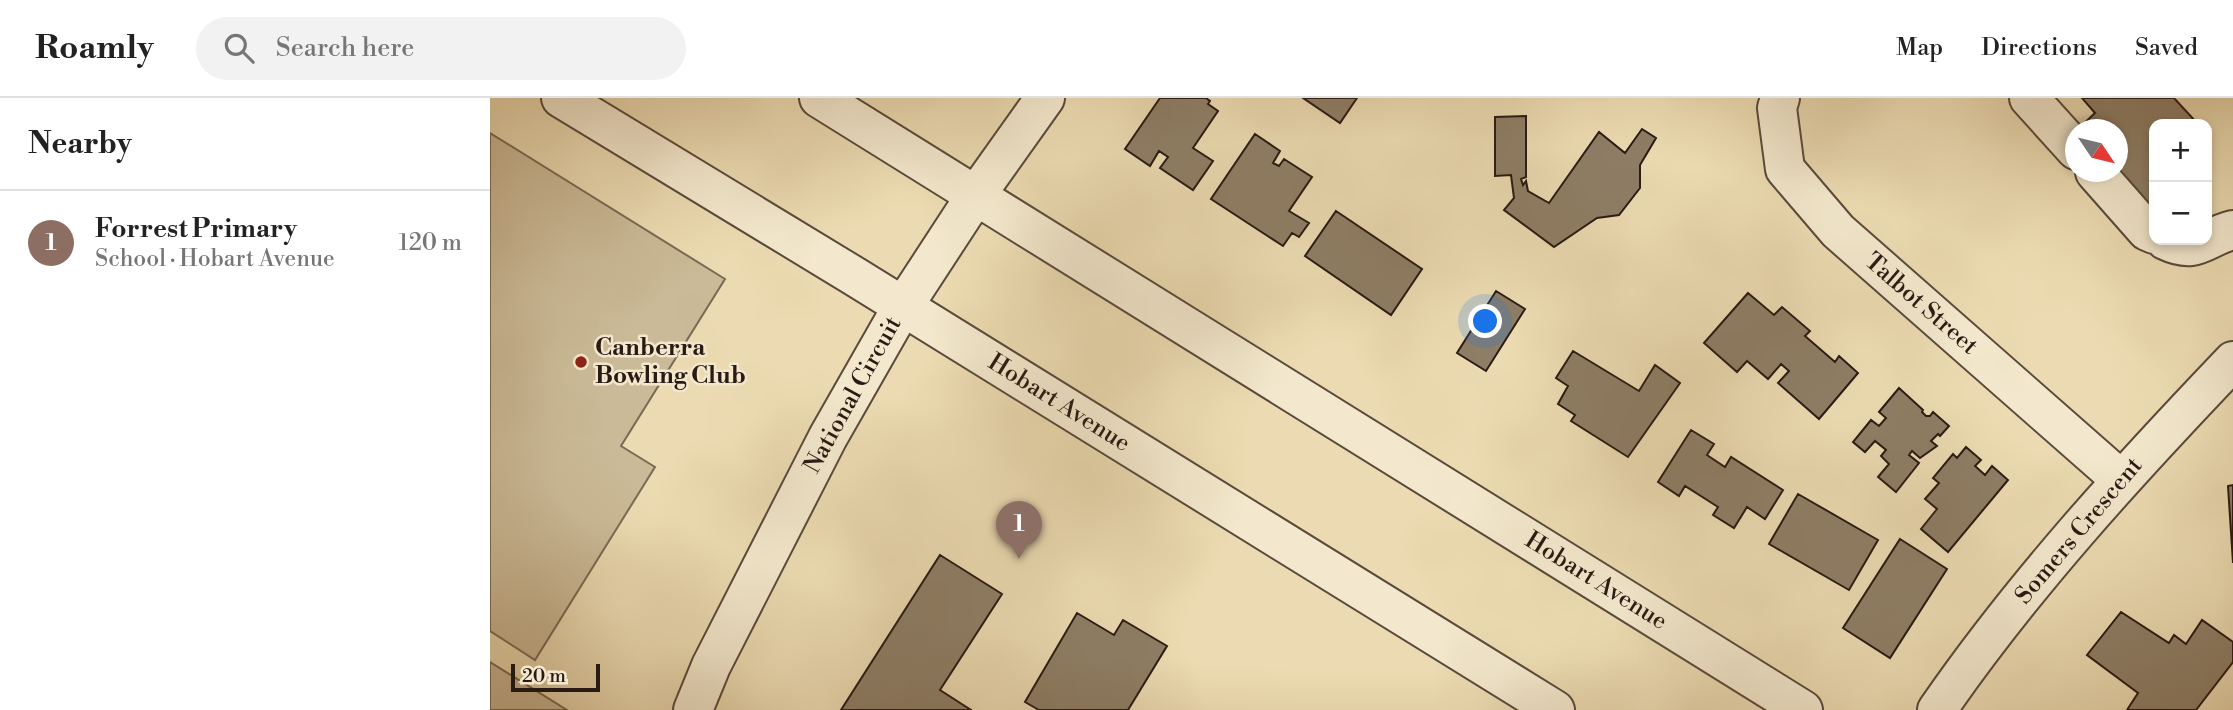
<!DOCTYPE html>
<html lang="en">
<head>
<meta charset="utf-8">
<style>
	:root { --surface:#fff; --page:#f2f2f2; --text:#222; --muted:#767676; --line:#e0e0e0; --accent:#8f2418 }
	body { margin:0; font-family:"Libre Bodoni",serif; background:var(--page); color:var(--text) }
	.controls { position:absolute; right:21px; top:21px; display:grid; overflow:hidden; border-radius:14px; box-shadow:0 4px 10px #0003 }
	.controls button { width:63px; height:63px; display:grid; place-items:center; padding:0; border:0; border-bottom:2px solid var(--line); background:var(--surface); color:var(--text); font:35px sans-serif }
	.compass { position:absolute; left:1575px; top:21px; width:63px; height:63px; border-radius:50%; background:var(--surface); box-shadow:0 4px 10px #0003; rotate:125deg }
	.scale { position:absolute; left:21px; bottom:18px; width:89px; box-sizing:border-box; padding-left:7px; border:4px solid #291a13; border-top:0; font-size:19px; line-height:24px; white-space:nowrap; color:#291a13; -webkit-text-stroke:5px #f3e8cd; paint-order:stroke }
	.you { position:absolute; left:996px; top:224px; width:24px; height:24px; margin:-18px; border:5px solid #fff; border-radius:50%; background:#1a73e8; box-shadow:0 0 0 10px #1a73e833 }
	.badge { display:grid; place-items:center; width:46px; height:46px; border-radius:50%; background:var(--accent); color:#fff; font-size:23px; font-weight:700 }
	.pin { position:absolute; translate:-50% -58px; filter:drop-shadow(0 2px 4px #0008) }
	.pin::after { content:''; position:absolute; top:37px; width:24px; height:21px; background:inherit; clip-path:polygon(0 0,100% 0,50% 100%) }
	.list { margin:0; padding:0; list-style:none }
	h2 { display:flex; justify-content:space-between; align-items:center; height:91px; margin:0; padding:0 28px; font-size:30px }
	h2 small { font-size:23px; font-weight:400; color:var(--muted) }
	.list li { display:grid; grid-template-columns:46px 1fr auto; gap:21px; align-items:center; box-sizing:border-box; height:105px; padding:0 28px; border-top:2px solid var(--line) }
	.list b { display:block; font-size:26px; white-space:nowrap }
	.list p { margin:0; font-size:23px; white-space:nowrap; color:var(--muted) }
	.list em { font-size:23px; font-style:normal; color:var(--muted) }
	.icon { flex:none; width:38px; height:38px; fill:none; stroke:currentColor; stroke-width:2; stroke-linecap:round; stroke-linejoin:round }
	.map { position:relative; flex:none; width:1743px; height:612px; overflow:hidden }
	header { display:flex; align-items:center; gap:42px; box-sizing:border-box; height:98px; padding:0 35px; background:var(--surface); border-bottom:2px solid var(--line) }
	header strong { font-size:33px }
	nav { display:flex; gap:38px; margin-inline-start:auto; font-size:24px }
	.search { width:490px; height:63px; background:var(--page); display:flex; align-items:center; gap:18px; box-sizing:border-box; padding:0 24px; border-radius:38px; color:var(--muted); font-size:26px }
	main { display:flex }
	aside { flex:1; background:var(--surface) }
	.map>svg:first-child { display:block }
	.green { fill:#cbba97; stroke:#7a6a55; stroke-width:2 }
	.building { fill:#8e7e66; stroke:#291a13; stroke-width:2 }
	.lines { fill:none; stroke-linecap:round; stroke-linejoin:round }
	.minor-casing { stroke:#5a4a3b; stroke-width:42 }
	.minor { stroke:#f3e8cd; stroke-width:38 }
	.poi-dot { fill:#8f2418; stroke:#f3e8cd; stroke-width:2.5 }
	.labels { text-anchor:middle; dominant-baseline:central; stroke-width:5; stroke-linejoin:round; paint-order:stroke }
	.street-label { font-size:24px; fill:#291a13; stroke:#f3e8cd }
	.poi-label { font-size:24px; font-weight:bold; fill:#291a13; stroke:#f3e8cd; text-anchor:start }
</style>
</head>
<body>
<header>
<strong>Roamly</strong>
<div class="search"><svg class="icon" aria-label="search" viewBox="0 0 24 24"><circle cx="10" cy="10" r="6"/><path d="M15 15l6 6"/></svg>Search here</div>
<nav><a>Map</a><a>Directions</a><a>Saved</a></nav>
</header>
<main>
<aside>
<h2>Nearby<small></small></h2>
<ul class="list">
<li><span class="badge" style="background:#8d6e63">1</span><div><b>Forrest Primary</b><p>School · Hobart Avenue</p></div><em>120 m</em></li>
</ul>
</aside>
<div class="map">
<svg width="1743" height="612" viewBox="0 0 1743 612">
	<rect width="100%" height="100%" fill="#ecdbb2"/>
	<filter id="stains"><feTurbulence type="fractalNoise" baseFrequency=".00286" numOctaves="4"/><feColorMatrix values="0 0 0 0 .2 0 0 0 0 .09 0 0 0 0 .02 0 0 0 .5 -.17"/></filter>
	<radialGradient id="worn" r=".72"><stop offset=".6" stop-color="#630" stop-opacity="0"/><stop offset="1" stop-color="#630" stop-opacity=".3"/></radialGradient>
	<!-- green -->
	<path class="green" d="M 0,35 L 235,181 L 131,348 L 165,369 L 45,562 L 0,533 Z
		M 0,564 L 77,612 L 0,612 Z"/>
	<!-- building -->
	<path class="building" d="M 670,0 L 716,0 L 720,3 L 718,6 L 728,13 L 703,50 L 723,63 L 703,92 L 670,70 L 678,59 L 669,53 L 660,68 L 635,51 Z
		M 813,0 L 867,0 L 850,25 Z
		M 1592,0 L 1684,0 L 1708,26 L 1664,26 L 1664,109 L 1661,112 L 1627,74 L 1628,32 L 1589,30 L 1605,15 Z
		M 1036,18 L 1036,79 L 1031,81 L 1033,87 L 1036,83 L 1038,93 L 1059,105 L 1109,34 L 1135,55 L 1152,31 L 1166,40 L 1150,67 L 1150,90 L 1129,117 L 1107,120 L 1064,149 L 1014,112 L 1024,100 L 1021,77 L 1005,78 L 1005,19 Z
		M 765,36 L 790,53 L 783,65 L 789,68 L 794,61 L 822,79 L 799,113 L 819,125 L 809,139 L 802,135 L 793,148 L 721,101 Z
		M 846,113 L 932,171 L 901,217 L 815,158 Z
		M 1006,193 L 1035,211 L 996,273 L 967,255 Z
		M 1258,195 L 1284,217 L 1292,209 L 1320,233 L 1315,238 L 1345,264 L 1349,258 L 1368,275 L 1329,321 L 1288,285 L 1299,273 L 1291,266 L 1278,281 L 1257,263 L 1247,274 L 1214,245 Z
		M 1083,253 L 1149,293 L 1165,267 L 1190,285 L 1138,359 L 1081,323 L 1085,317 L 1068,306 L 1078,288 L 1066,280 Z
		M 1409,290 L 1433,312 L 1432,314 L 1436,318 L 1440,318 L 1443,314 L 1459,328 L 1450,338 L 1448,336 L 1441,343 L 1447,348 L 1430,360 L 1422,353 L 1419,357 L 1429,365 L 1406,394 L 1388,379 L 1399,366 L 1391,358 L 1396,352 L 1385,343 L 1375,354 L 1363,344 L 1381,322 L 1389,328 L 1396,320 L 1389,314 Z
		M 1201,332 L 1224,346 L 1217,357 L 1235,369 L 1241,359 L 1293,392 L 1275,421 L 1257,409 L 1244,430 L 1223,417 L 1228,409 L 1195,388 L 1189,398 L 1168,384 Z
		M 1476,349 L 1491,362 L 1485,368 L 1495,377 L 1502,368 L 1518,382 L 1458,454 L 1431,431 L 1447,411 L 1435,401 L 1449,385 L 1443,380 L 1463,356 L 1467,360 Z
		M 1743,387 L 1743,465 L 1738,388 Z
		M 1308,396 L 1388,442 L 1359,492 L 1279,446 Z
		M 1410,441 L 1457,471 L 1400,560 L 1353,530 Z
		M 450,457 L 512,496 L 450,592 L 481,612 L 351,612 Z
		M 1631,514 L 1679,545 L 1684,537 L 1696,546 L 1712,522 L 1743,544 L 1743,564 L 1706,612 L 1637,612 L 1648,595 L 1597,557 Z
		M 587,515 L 624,537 L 633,522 L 677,548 L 638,612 L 549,612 L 535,604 Z"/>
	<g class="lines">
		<!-- minor casing -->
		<g class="minor-casing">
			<path id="minor" d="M 71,0 L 364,178 L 1065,612
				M 329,0 L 1313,612
				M 1290,0 L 1287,10 L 1295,71 L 1348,133 L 1630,381
				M 1539,0 L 1586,52
				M 1605,74 L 1657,133 L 1664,136
				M 1675,142 C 1708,158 1714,139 1743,132
				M 203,612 L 221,568 L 338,339 L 407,218 L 486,97 L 555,0
				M 1447,612 C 1534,486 1638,373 1743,263"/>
		</g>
		<!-- minor -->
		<use href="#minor" class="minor"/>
	</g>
	<!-- markers -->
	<circle class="poi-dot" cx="91" cy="264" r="7"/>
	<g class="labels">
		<!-- street labels -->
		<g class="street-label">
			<text transform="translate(1431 206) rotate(41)">Talbot Street</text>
			<text transform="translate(363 297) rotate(-61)">National Circuit</text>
			<text transform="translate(569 305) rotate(32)">Hobart Avenue</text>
			<text transform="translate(1589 433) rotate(-50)">Somers Crescent</text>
			<text transform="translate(1106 483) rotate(32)">Hobart Avenue</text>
		</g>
		<!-- poi labels -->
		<g class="poi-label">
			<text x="105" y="250">Canberra<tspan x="105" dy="28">Bowling Club</tspan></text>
		</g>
	</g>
	<rect width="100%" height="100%" filter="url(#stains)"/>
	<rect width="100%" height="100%" fill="url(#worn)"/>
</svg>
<div class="controls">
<button>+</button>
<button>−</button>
</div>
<svg class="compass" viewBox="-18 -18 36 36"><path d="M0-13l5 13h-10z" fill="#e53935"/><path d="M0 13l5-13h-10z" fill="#767676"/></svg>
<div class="scale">20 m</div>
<div class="you"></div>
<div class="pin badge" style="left:529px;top:461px;background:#8d6e63">1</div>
</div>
</main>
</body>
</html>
